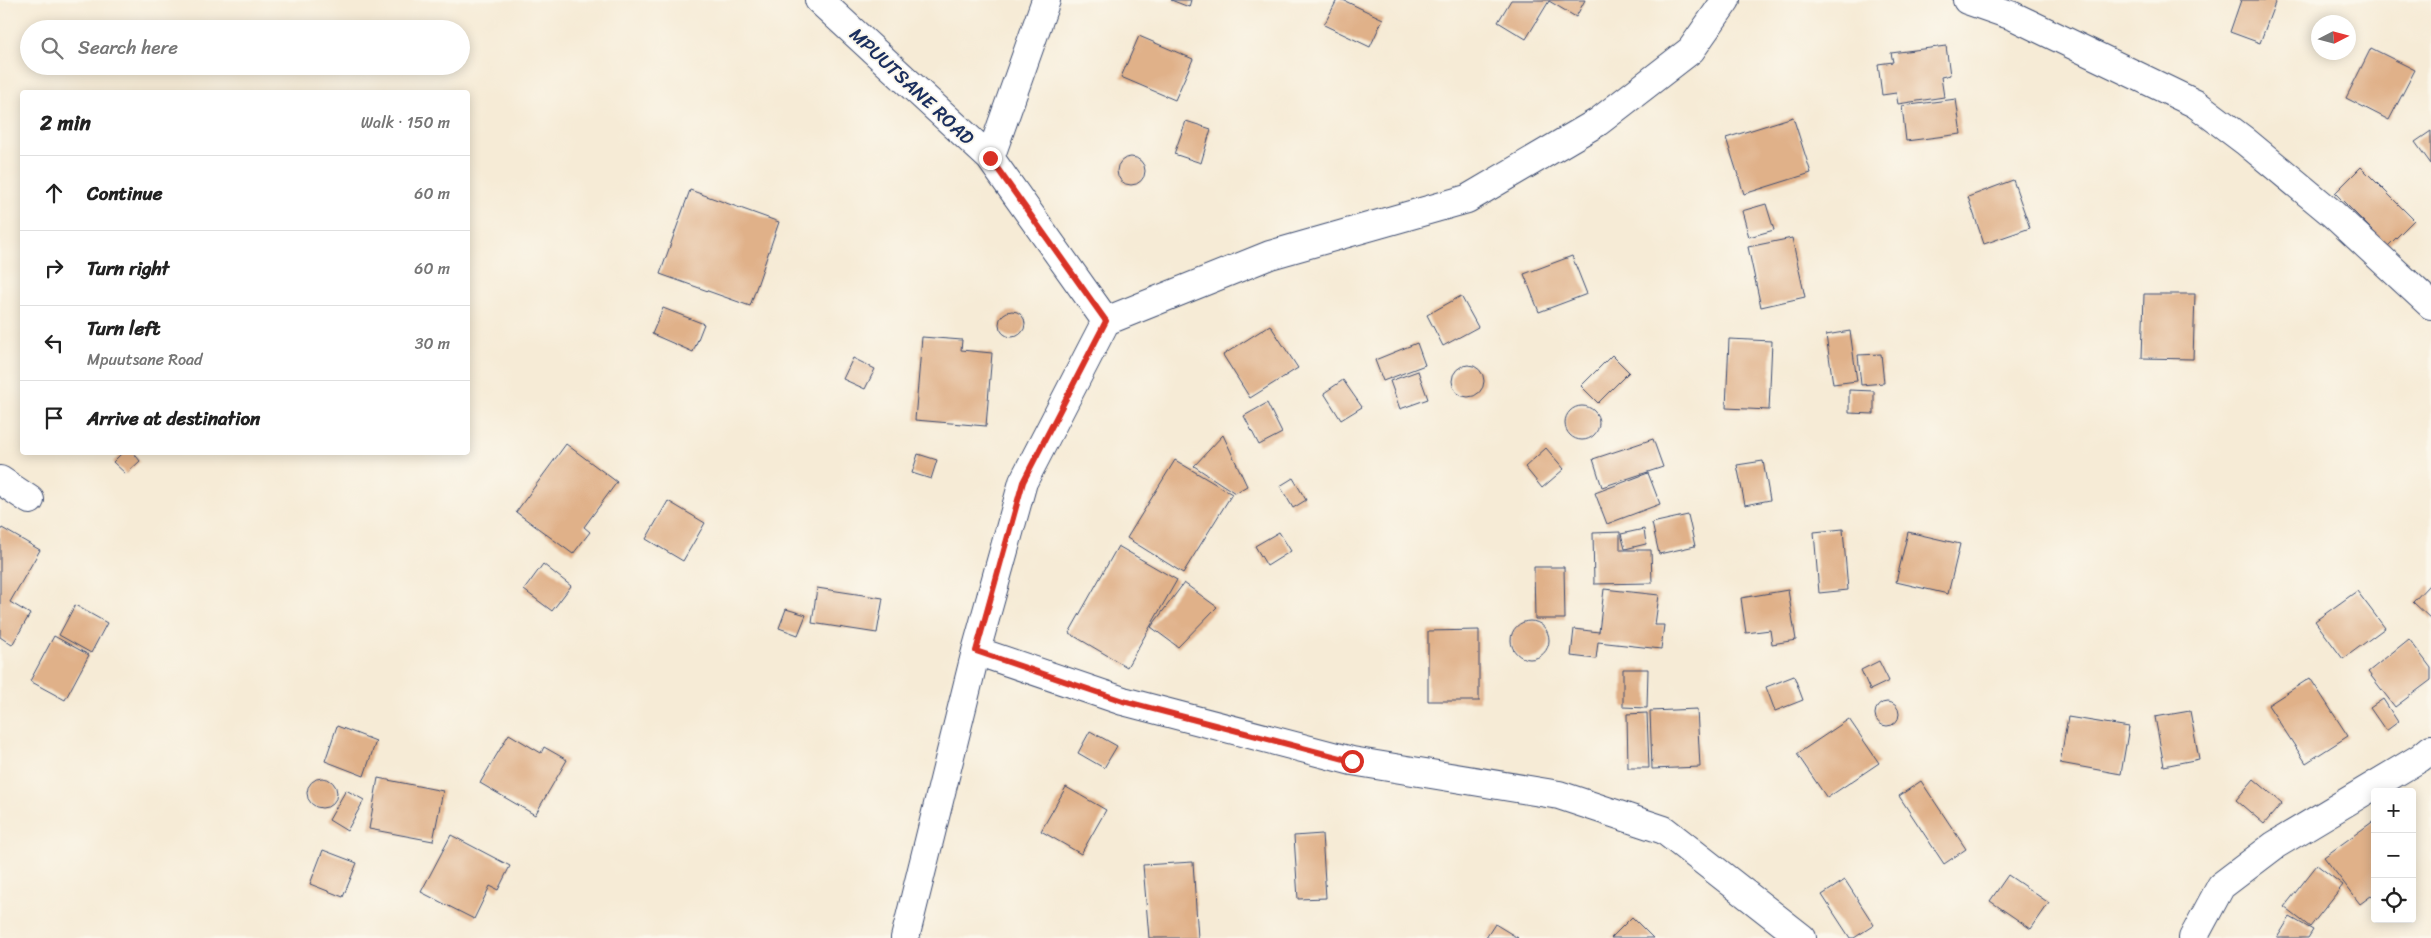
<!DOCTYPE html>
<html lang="en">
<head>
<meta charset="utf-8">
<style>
	:root { --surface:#fff; --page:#f2f2f2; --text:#222; --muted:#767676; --line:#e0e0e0 }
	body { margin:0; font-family:Sriracha,sans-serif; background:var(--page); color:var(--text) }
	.controls { position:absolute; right:15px; bottom:15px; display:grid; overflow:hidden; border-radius:5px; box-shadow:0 2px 12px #0003 }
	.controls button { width:45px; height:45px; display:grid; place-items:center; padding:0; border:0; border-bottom:1px solid var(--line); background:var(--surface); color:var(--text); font:25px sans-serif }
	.compass { position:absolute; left:2311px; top:15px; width:45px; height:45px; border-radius:50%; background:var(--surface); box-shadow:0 2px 12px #0003; rotate:84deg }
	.stop { position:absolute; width:15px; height:15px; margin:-11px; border:4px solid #d93025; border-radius:50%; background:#fff }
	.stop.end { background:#d93025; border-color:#fff; box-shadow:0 1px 5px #0008 }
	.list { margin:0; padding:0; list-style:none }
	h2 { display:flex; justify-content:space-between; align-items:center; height:65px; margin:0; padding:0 20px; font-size:21px }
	h2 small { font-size:16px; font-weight:400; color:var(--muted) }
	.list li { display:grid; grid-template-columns:32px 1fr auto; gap:15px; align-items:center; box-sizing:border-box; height:75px; padding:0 20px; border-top:1px solid var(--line) }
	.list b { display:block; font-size:19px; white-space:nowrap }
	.list p { margin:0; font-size:16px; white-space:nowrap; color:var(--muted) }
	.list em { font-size:16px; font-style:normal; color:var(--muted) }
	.icon { flex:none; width:28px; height:28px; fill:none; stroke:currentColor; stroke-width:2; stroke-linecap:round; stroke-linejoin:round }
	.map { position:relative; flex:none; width:2431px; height:938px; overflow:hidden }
	.search { position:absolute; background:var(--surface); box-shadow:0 2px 12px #0003; left:20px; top:20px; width:450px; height:55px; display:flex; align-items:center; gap:12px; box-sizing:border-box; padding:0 18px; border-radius:28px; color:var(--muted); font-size:19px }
	.panel { position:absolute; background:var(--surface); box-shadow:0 2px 12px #0003; left:20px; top:90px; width:450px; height:365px; border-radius:5px }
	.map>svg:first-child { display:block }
	.building { fill:#e0b189 }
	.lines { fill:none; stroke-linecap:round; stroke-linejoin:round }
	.street-casing { stroke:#3c4b70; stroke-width:30 }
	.street { stroke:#fff; stroke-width:28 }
	.route { stroke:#d93025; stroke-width:6 }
	.labels { text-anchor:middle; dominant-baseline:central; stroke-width:4; stroke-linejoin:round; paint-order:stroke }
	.street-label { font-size:19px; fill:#1b2f5e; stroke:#fbf7ec }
</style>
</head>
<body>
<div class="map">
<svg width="2431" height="938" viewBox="0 0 2431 938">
	<rect width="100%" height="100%" fill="#fbf7ec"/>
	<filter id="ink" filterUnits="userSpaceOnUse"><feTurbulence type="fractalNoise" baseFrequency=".02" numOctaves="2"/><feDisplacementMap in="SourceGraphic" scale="10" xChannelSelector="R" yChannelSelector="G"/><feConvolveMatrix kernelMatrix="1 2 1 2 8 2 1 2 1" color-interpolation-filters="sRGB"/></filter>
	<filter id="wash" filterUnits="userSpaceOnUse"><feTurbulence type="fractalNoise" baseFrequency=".0096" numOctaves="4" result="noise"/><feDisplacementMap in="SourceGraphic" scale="20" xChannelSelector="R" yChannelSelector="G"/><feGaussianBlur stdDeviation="1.12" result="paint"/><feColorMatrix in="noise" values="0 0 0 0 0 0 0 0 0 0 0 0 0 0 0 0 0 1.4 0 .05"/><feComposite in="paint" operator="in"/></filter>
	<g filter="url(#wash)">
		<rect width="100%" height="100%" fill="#f6ebd6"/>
		<g id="blocks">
			<!-- building -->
			<path class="building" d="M 1171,0 L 1191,0 L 1189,7 Z
				M 1337,0 L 1343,0 L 1383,19 L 1370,47 L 1324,25 Z
				M 1511,0 L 1585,0 L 1576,17 L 1549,1 L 1526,39 L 1498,22 Z
				M 2241,0 L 2276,0 L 2260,43 L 2230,32 Z
				M 1139,36 L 1193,59 L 1175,100 L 1121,77 Z
				M 1946,46 L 1950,75 L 1941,77 L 1944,97 L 1898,104 L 1896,93 L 1882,95 L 1878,64 L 1893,62 L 1891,53 Z
				M 2371,48 L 2415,70 L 2389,120 L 2346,98 Z
				M 1956,99 L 1961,134 L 1906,141 L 1902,106 Z
				M 1793,117 L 1811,173 L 1744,194 L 1726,138 Z
				M 1186,121 L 1211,129 L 1201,163 L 1174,154 Z
				M 2431,131 L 2431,164 L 2415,142 Z
				M1117 171a14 14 0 1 1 28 0a14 14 0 1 1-28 0Z
				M 2361,167 L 2414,220 L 2388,246 L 2335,193 Z
				M 2013,180 L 2030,228 L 1984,244 L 1968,197 Z
				M 690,190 L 779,222 L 750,306 L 660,274 Z
				M 1766,204 L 1774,230 L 1749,237 L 1742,211 Z
				M 1792,238 L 1805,297 L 1761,307 L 1748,247 Z
				M 1572,256 L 1587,294 L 1539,312 L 1524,274 Z
				M 2144,294 L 2195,294 L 2193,359 L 2142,358 Z
				M 1461,296 L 1478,327 L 1443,346 L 1427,315 Z
				M 663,308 L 704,324 L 693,352 L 652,334 Z
				M999 324a13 13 0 1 1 26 0a13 13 0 1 1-26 0Z
				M 1270,325 L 1298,368 L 1250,398 L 1223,355 Z
				M 1850,331 L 1857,381 L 1833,384 L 1826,335 Z
				M 922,337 L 962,340 L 961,350 L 992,353 L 986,426 L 915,420 Z
				M 1729,339 L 1772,341 L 1769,410 L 1726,408 Z
				M 1417,343 L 1425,365 L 1383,381 L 1375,360 Z
				M 1881,354 L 1884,383 L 1861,385 L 1858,355 Z
				M 1612,355 L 1629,372 L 1598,403 L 1581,386 Z
				M 853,358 L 875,369 L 865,389 L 843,379 Z
				M1452 381a16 16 0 1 1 32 0a16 16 0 1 1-32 0Z
				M 1418,371 L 1428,399 L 1400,409 L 1390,381 Z
				M 1343,380 L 1362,407 L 1341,420 L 1324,393 Z
				M 1849,390 L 1874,391 L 1874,414 L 1849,413 Z
				M 1267,403 L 1282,433 L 1259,445 L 1244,416 Z
				M1565 423a17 17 0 1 1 34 0a17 17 0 1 1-34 0Z
				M 1223,435 L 1247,486 L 1235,493 L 1194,466 Z
				M 1653,439 L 1663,467 L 1602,487 L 1593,459 Z
				M 566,444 L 617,482 L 584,527 L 590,532 L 573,554 L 516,512 Z
				M 1546,448 L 1564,469 L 1542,488 L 1525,467 Z
				M 123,452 L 133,452 L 140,461 L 126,474 L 113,462 Z
				M 918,454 L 937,460 L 931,479 L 912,473 Z
				M 1175,460 L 1232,494 L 1183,573 L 1127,538 Z
				M 1763,461 L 1770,500 L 1745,505 L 1737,465 Z
				M 1648,473 L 1660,504 L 1607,524 L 1595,493 Z
				M 1293,478 L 1306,500 L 1293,508 L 1280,486 Z
				M 668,501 L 705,523 L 683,561 L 646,539 Z
				M 1688,515 L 1695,546 L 1659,554 L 1652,523 Z
				M 2,528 L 40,550 L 10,602 L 30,614 L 12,645 L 0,637 L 0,531 Z
				M 1644,529 L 1646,544 L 1625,549 L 1621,534 Z
				M 1843,529 L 1848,590 L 1819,593 L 1814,532 Z
				M 1279,532 L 1291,551 L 1267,566 L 1255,546 Z
				M 1620,532 L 1620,550 L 1651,550 L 1652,583 L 1594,584 L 1593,533 Z
				M 1908,532 L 1960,544 L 1948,594 L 1896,582 Z
				M 1118,546 L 1177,580 L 1127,667 L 1069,633 Z
				M 543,564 L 571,586 L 552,611 L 524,590 Z
				M 1534,567 L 1564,567 L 1565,619 L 1535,619 Z
				M 1184,583 L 1217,607 L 1178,647 L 1151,627 Z
				M 2429,585 L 2431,587 L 2431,619 L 2413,602 Z
				M 817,588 L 883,598 L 877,633 L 812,623 Z
				M 1604,589 L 1659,595 L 1655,625 L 1664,625 L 1661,649 L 1598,642 L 1596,659 L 1571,656 L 1574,629 L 1599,632 Z
				M 1788,590 L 1796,640 L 1772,644 L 1770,630 L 1746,633 L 1741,598 Z
				M 2357,591 L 2385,628 L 2343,659 L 2315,621 Z
				M 75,605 L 107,623 L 91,653 L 59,635 Z
				M 786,609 L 806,615 L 798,635 L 779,628 Z
				M1511 640a19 19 0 1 1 38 0a19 19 0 1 1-38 0Z
				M 1479,630 L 1479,701 L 1428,701 L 1428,631 Z
				M 54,636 L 89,655 L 65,700 L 30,681 Z
				M 2409,639 L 2431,668 L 2431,680 L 2395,707 L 2368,672 Z
				M 1879,661 L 1889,681 L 1870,690 L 1861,670 Z
				M 1623,669 L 1648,669 L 1647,708 L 1623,707 Z
				M 1794,676 L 1803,700 L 1775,711 L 1766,687 Z
				M 2310,678 L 2348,736 L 2306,763 L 2268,705 Z
				M 2383,699 L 2398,722 L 2386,731 L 2370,708 Z
				M1875 714a12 12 0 1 1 24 0a12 12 0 1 1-24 0Z
				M 1697,709 L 1700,767 L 1652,769 L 1650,711 Z
				M 2190,711 L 2199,759 L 2164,766 L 2155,717 Z
				M 1647,713 L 1649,768 L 1628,768 L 1627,714 Z
				M 2068,717 L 2129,727 L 2121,774 L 2060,763 Z
				M 1849,719 L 1879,763 L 1827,798 L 1797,754 Z
				M 337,726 L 376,741 L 364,776 L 325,761 Z
				M 1090,731 L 1117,746 L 1104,768 L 1078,753 Z
				M 509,734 L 541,753 L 544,747 L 567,760 L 535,815 L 480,783 Z
				M 378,778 L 443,791 L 433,841 L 369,829 Z
				M307 793a15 15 0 1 1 30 0a15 15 0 1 1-30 0Z
				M 2254,779 L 2282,803 L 2264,824 L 2236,800 Z
				M 1921,781 L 1966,849 L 1944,864 L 1899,796 Z
				M 1066,787 L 1106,810 L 1081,854 L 1041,831 Z
				M 346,790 L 364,800 L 347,831 L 329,820 Z
				M 2375,820 L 2375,893 L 2360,904 L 2324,857 Z
				M 1322,834 L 1326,898 L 1298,899 L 1294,836 Z
				M 451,835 L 510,866 L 498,890 L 490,886 L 474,919 L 421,892 Z
				M 323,850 L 357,863 L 343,897 L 310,884 Z
				M 1193,862 L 1198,938 L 1149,938 L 1143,865 Z
				M 2317,865 L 2343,885 L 2310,927 L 2284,907 Z
				M 2008,875 L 2049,903 L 2031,929 L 1990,901 Z
				M 1845,880 L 1874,925 L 1854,938 L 1850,938 L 1822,895 Z
				M 1632,917 L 1653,938 L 1611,938 Z
				M 2290,917 L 2313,930 L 2308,938 L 2277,938 Z
				M 1495,924 L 1518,938 L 1486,938 Z"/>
		</g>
	</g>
	<g filter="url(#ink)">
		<use href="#blocks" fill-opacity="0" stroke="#3c4b70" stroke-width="1"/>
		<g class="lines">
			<!-- street casing -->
			<g class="street-casing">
				<path id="street" d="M 819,0 L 990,158 L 1106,321
					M 1967,0 L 2013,16 L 2196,104 L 2245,141 L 2333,214 L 2431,305
					M 990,158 L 1046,0
					M 0,480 L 30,500
					M 976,651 L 1123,701 L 1352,761 L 1559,795 L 1664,830 L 1802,938
					M 905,938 L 976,651 L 1023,482 L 1106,321 L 1270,255 L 1467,199 L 1598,122 L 1691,50 L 1726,0
					M 2193,938 L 2221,886 L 2275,845 L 2420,758 L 2431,749"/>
			</g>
			<!-- street -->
			<use href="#street" class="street"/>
		</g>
	</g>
	<g class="lines" filter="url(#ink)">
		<!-- route -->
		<path class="route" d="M 990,158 L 1106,321 L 1023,482 L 976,651 L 1123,701 L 1352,761"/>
	</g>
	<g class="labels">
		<!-- street labels -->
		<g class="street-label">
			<text transform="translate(912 86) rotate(43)">MPUUTSANE ROAD</text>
		</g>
	</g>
</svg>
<div class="controls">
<button>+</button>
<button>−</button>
<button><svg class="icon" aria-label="locate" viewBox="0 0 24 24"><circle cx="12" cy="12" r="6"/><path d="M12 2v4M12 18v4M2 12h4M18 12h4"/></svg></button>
</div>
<svg class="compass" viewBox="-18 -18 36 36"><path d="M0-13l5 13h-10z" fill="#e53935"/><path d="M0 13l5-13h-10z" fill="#767676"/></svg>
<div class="stop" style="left:1352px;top:761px"></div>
<div class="stop end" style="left:990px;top:158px"></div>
<div class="search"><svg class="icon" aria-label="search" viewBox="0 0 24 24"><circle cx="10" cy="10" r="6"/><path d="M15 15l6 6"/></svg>Search here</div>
<section class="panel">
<h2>2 min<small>Walk · 150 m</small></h2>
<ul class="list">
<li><svg class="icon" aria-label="ahead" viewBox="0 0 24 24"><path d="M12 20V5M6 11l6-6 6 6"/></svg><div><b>Continue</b></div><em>60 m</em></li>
<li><svg class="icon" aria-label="right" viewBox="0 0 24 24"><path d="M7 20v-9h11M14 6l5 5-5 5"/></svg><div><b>Turn right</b></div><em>60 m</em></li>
<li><svg class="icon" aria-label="left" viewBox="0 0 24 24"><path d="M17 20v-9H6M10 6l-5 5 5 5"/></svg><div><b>Turn left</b><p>Mpuutsane Road</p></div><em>30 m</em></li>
<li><svg class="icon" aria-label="arrive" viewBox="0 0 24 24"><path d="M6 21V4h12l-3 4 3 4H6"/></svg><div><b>Arrive at destination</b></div></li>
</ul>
</section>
</div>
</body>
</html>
